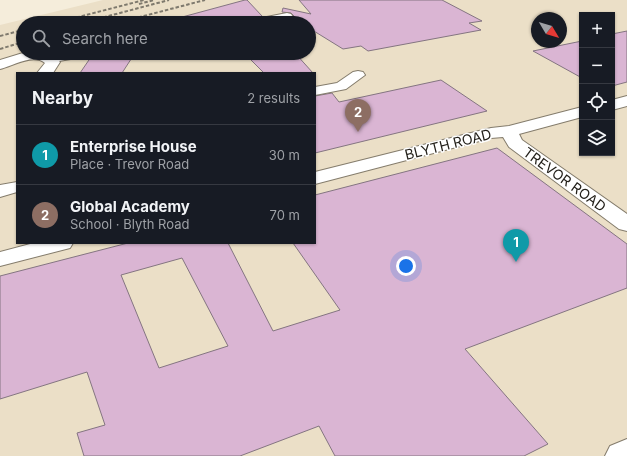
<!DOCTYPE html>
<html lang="en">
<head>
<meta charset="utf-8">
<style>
	:root { --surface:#171b24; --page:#242831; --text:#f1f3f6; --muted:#9ea1a6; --line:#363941; --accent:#ea580c }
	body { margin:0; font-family:Inter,sans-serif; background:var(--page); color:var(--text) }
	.controls { position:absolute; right:12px; top:12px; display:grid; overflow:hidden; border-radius:0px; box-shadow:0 1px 3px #0004 }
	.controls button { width:36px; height:36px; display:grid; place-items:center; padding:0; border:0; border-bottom:1px solid var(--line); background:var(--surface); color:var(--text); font:20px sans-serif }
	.compass { position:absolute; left:531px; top:12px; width:36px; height:36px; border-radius:50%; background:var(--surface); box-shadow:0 1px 3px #0004; rotate:128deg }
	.you { position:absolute; left:406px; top:266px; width:14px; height:14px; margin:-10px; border:3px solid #fff; border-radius:50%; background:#1a73e8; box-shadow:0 0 0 6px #1a73e833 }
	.badge { display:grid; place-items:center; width:26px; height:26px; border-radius:50%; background:var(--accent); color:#fff; font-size:13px; font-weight:700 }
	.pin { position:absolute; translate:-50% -33px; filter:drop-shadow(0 1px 2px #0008) }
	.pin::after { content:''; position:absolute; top:21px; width:14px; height:12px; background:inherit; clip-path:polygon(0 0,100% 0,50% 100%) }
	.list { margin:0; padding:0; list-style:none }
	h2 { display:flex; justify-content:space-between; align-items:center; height:52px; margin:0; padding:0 16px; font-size:17px }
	h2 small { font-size:13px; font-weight:400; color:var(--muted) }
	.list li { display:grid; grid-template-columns:26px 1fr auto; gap:12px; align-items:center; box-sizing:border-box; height:60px; padding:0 16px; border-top:1px solid var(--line) }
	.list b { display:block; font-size:15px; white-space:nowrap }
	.list p { margin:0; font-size:13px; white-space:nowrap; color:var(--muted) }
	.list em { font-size:13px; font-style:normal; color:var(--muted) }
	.icon { flex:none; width:22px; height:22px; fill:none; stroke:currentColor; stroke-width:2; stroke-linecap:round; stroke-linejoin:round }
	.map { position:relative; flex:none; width:627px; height:456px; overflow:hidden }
	.search { position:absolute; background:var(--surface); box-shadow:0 1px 3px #0004; left:16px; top:16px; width:300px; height:44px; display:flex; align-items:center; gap:10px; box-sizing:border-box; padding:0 14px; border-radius:22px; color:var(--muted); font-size:15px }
	.panel { position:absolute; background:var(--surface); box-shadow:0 1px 3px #0004; left:16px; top:72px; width:300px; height:172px; border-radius:0px }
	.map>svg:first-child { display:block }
	.built { fill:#ebdfc7; fill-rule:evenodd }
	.building { fill:#dab5d3; stroke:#847581; fill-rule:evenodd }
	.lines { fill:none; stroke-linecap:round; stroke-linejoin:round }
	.pedestrian-casing { stroke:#847c6c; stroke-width:2 }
	.minor-casing { stroke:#847c6c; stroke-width:2 }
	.tertiary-casing { stroke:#847c6c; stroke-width:2 }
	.pedestrian { fill:#fff; fill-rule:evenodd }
	.minor { fill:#fff; fill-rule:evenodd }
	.tertiary { fill:#fff; fill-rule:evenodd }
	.rail { stroke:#7e796d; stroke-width:2; stroke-dasharray:3.5 2; stroke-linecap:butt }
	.labels { text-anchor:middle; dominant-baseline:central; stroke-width:3; stroke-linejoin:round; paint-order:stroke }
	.street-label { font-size:14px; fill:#24211b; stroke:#fff }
</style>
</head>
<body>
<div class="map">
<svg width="627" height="456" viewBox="0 0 627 456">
	<rect width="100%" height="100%" fill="#f5eddb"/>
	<!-- built -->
	<path class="built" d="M 103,0 L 627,0 L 627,456 L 0,456 L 0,25 ZM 582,15 L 612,15 L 612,153 L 582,153 ZM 537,18 L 561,18 L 561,42 L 537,42 ZM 23,23 L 309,23 L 309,53 L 23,53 ZM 17,73 L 315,73 L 315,243 L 17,243 Z"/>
	<!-- building -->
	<path class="building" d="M 245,0 L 247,0 L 262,16 L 252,19 L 250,21 L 245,23 L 160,23 Z
		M 299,0 L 442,0 L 482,21 L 469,23 L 481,30 L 368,51 L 361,46 L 343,49 L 309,28 L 309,23 L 301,23 L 294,19 L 294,16 L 291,13 L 282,12 L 283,8 L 311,14 Z
		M 627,31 L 627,82 L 612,86 L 612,34 Z
		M 582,41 L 582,78 L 533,51 Z
		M 91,53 L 135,53 L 122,73 L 80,73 L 91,57 L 90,56 Z
		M 268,53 L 295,53 L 313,73 L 264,73 L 248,57 Z
		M 441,80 L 487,111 L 315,153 L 315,96 L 332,93 L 339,102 Z
		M 497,148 L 627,244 L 627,288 L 465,349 L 548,444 L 524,456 L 335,456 L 319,426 L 240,456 L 84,456 L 77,433 L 105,425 L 87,372 L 0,399 L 0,276 L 128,243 L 228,243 L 273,331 L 340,310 L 293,243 L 315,243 L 315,195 ZM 182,258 L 228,346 L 159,368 L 121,275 Z"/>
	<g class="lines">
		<!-- pedestrian casing -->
		<g class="pedestrian-casing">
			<path id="pedestrian" d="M 358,71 L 363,72 L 365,75 L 346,89 L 315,95 L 315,87 L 337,83 L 353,72 Z
				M 17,182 L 17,192 L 0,197 L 0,185 Z"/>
		</g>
		<!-- minor casing -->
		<g class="minor-casing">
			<path id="minor" d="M 287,13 L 291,14 L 293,17 L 291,20 L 276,23 L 251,23 L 252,20 Z
				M 23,53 L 90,53 L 88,56 L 59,61 L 60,62 L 53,73 L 37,73 L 45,63 C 33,53 13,66 0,69 L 0,60 Z"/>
		</g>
		<!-- tertiary casing -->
		<g class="tertiary-casing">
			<path id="tertiary" d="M 627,96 L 627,106 L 612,110 L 612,100 Z
				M 582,107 L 582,117 L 519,134 L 522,140 L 627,214 L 627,231 L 619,229 L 509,147 L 503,137 L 491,138 L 315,184 L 315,172 L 491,128 L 509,126 Z
				M 34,243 L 73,243 L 70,248 L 0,266 L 0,252 Z
				M 627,439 L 627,456 L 605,456 L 610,446 Z"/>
		</g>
		<!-- pedestrian -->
		<use href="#pedestrian" class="pedestrian"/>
		<!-- minor -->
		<use href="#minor" class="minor"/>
		<!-- tertiary -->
		<use href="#tertiary" class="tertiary"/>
		<!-- rail -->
		<path class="rail" d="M 139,4 L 154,0
			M 55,23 L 144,0
			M 82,23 L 169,0
			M 117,23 L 205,0
			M 0,36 L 23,30
			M 0,49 L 23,42"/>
	</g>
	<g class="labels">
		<!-- street labels -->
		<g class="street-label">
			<text transform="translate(448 144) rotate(-14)">BLYTH ROAD</text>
			<text transform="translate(565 179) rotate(36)">TREVOR ROAD</text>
		</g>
	</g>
</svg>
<div class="controls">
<button>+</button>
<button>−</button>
<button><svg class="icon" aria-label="locate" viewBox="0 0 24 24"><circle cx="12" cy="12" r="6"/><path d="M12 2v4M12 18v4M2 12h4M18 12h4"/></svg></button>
<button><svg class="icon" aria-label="layers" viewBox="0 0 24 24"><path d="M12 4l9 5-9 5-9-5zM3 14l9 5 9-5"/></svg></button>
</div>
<svg class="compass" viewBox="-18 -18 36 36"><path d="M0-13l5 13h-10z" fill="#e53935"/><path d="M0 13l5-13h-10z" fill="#9ea1a6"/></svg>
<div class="you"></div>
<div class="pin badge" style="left:516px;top:262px;background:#0f9aa8">1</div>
<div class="pin badge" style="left:358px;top:132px;background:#8d6e63">2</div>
<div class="search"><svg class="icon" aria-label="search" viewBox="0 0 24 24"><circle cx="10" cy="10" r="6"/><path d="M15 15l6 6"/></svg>Search here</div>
<section class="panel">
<h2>Nearby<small>2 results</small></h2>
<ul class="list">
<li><span class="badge" style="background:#0f9aa8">1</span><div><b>Enterprise House</b><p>Place · Trevor Road</p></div><em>30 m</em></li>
<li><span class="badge" style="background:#8d6e63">2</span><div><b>Global Academy</b><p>School · Blyth Road</p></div><em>70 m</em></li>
</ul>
</section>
</div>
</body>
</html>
